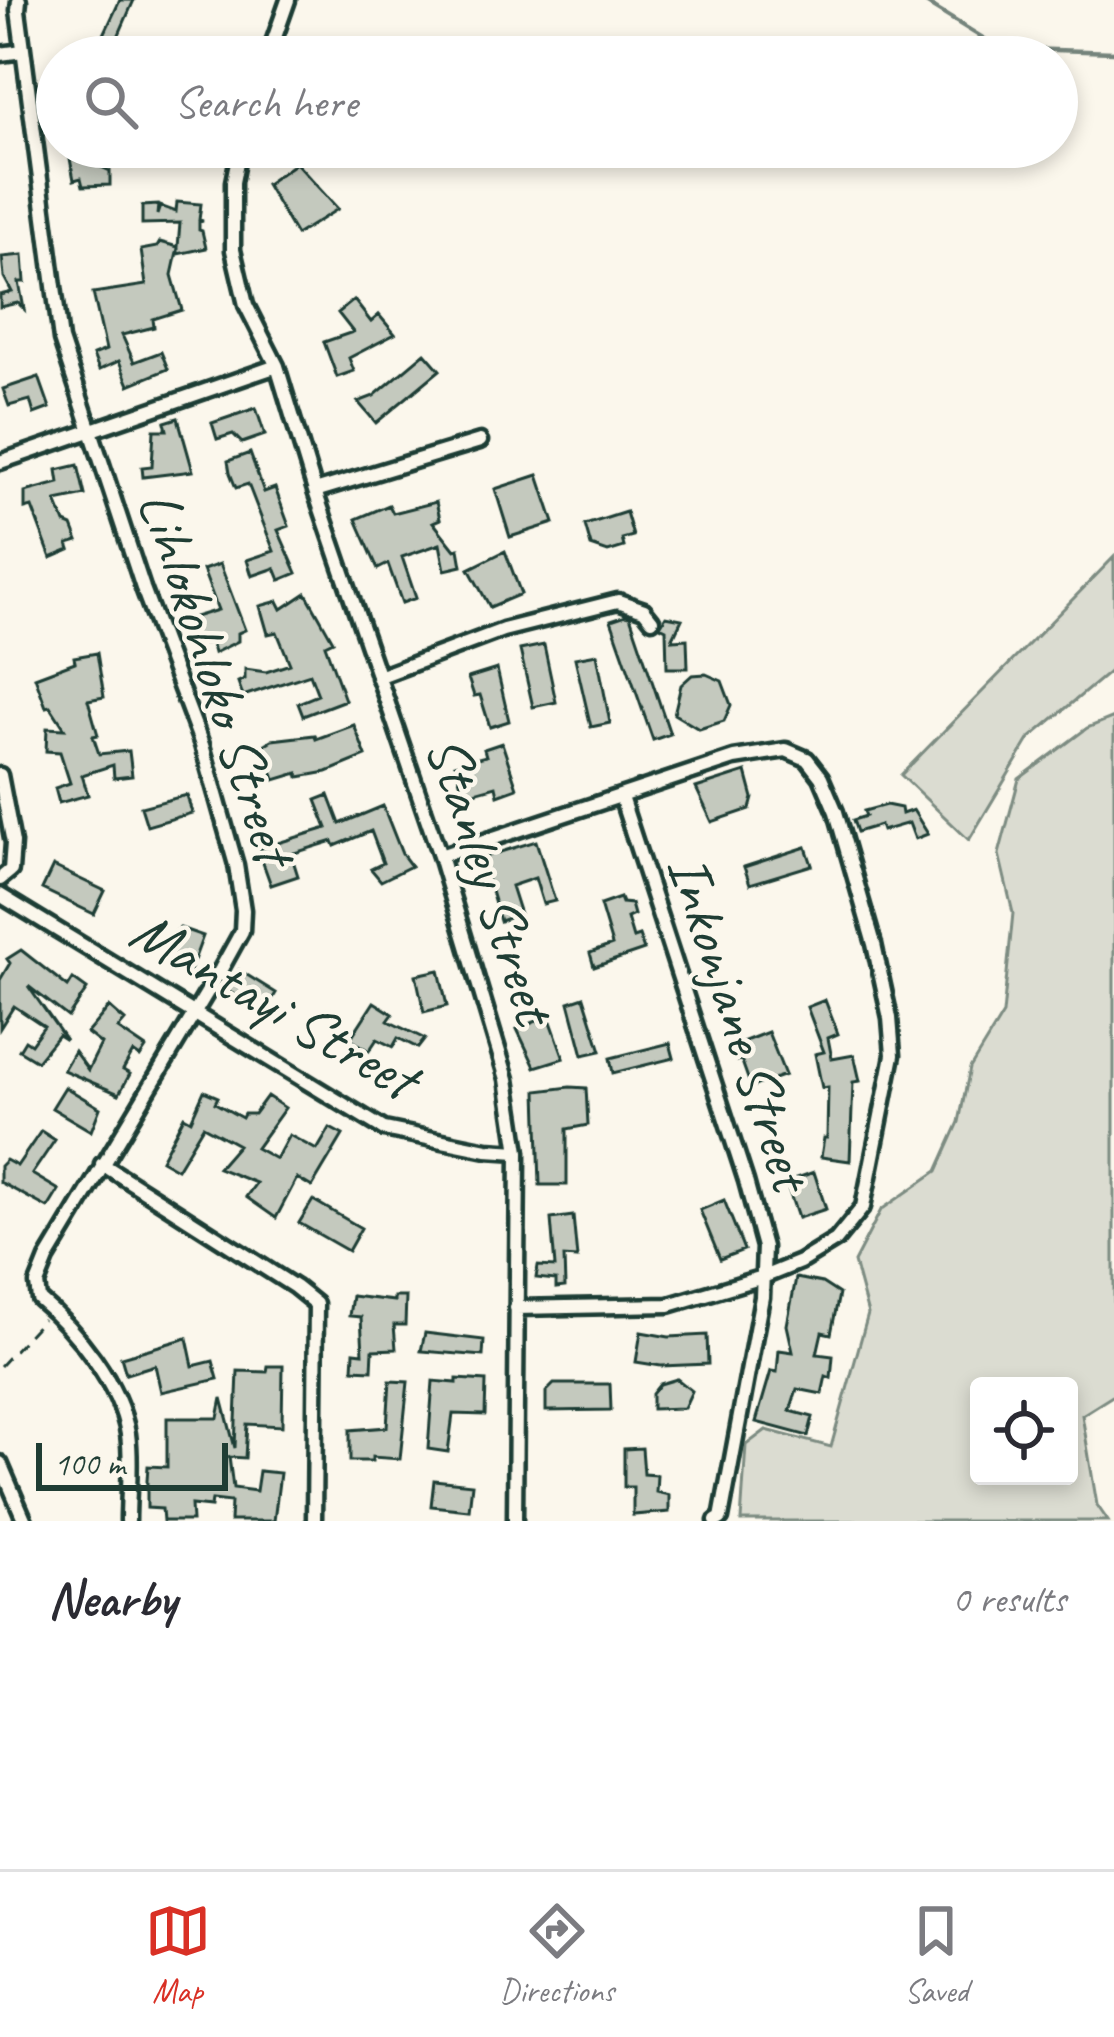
<!DOCTYPE html>
<html lang="en">
<head>
<meta charset="utf-8">
<style>
	:root { --surface:#fff; --page:#f2f2f3; --text:#2b2b33; --muted:#7c7c81; --line:#e1e1e2; --accent:#d93025 }
	body { margin:0; font-family:Caveat,sans-serif; background:var(--page); color:var(--text) }
	.controls { position:absolute; right:36px; bottom:36px; display:grid; overflow:hidden; border-radius:12px; box-shadow:0 6px 18px #0003 }
	.controls button { width:108px; height:108px; display:grid; place-items:center; padding:0; border:0; border-bottom:3px solid var(--line); background:var(--surface); color:var(--text); font:60px sans-serif }
	.scale { position:absolute; left:36px; bottom:30px; width:192px; box-sizing:border-box; padding-left:12px; border:6px solid #1f3d34; border-top:0; font-size:33px; line-height:42px; white-space:nowrap; color:#1f3d34; -webkit-text-stroke:9px #fbf7ec; paint-order:stroke }
	.list { margin:0; padding:0; list-style:none }
	h2 { display:flex; justify-content:space-between; align-items:center; height:156px; margin:0; padding:0 48px; font-size:51px }
	h2 small { font-size:39px; font-weight:400; color:var(--muted) }
	.icon { flex:none; width:66px; height:66px; fill:none; stroke:currentColor; stroke-width:2; stroke-linecap:round; stroke-linejoin:round }
	.map { position:relative; flex:none; width:1114px; height:1521px; overflow:hidden }
	.search { position:absolute; background:var(--surface); box-shadow:0 6px 18px #0003; left:36px; right:36px; top:36px; height:132px; display:flex; align-items:center; gap:30px; box-sizing:border-box; padding:0 42px; border-radius:66px; color:var(--muted); font-size:45px }
	.sheet { height:348px; background:var(--surface) }
	nav { display:flex; justify-content:space-around; align-items:center; box-sizing:border-box; height:168px; border-top:3px solid var(--line); background:var(--surface); font-size:33px; color:var(--muted) }
	nav a { display:grid; justify-items:center; gap:6px }
	nav .on { color:var(--accent) }
	.map>svg:first-child { display:block }
	.green { fill:#dbdcd1; stroke:#7d8c82; stroke-width:3; fill-rule:evenodd }
	.lines { fill:none; stroke-linecap:round; stroke-linejoin:round }
	.stream { stroke:#74847b; stroke-width:4.5 }
	.building { fill:#c4c9be; stroke:#1f3d34; stroke-width:3 }
	.street-casing { stroke:#1f3d34; stroke-width:21 }
	.path { stroke:#1f3d34; stroke-width:3; stroke-dasharray:12 9; stroke-linecap:butt }
	.street { stroke:#fbf7ec; stroke-width:12 }
	.labels { text-anchor:middle; dominant-baseline:central; stroke-width:9; stroke-linejoin:round; paint-order:stroke }
	.street-label { font-size:60px; fill:#1f3d34; stroke:#fbf7ec }
</style>
</head>
<body>
<div class="map">
<svg width="1114" height="1521" viewBox="0 0 1114 1521">
	<rect width="100%" height="100%" fill="#fbf7ec"/>
	<filter id="ink" filterUnits="userSpaceOnUse"><feTurbulence type="fractalNoise" baseFrequency=".00833" numOctaves="2"/><feDisplacementMap in="SourceGraphic" scale="24" xChannelSelector="R" yChannelSelector="G"/><feConvolveMatrix kernelMatrix="1 2 1 2 8 2 1 2 1" color-interpolation-filters="sRGB"/></filter>
	<g filter="url(#ink)">
		<!-- green -->
		<path class="green" d="M 1114,557 L 1114,668 L 1030,738 L 969,840 L 901,775 Z
			M 1114,717 L 1114,1395 L 1082,1415 L 1097,1505 L 1108,1521 L 741,1521 L 746,1445 L 766,1430 L 831,1447 L 868,1314 L 854,1262 L 881,1210 L 937,1171 L 959,1122 L 970,1068 L 1003,1014 L 1013,913 L 999,854 L 1019,779 L 1087,728 ZM 979,1386 L 1069,1386 L 1069,1476 L 979,1476 Z"/>
		<g class="lines">
			<!-- stream -->
			<path class="stream" d="M 921,0 L 999,48 L 1114,52"/>
		</g>
		<!-- building -->
		<path class="building" d="M 120,0 L 134,0 L 114,46 L 121,49 L 117,57 L 94,57 L 96,38 L 101,41 Z
			M 90,149 L 88,161 L 110,171 L 110,185 L 83,186 L 81,178 L 74,180 L 69,153 Z
			M 296,163 L 338,209 L 296,235 L 266,184 Z
			M 177,202 L 201,204 L 199,220 L 203,221 L 199,222 L 199,230 L 202,231 L 206,248 L 178,254 L 178,248 L 172,275 L 182,310 L 153,319 L 154,327 L 122,335 L 134,362 L 161,352 L 168,369 L 129,385 L 119,361 L 99,370 L 93,355 L 106,350 L 93,293 L 146,285 L 141,250 L 157,247 L 160,242 L 178,247 L 180,223 L 142,224 L 142,206 L 158,205 L 157,215 L 160,206 L 176,212 Z
			M 23,255 L 25,282 L 19,282 L 24,309 L 18,303 L 0,307 L 0,295 L 12,292 L 4,277 L 2,257 Z
			M 354,300 L 371,322 L 379,315 L 395,334 L 349,358 L 354,371 L 337,377 L 324,342 L 353,332 L 338,313 Z
			M 425,353 L 440,370 L 376,423 L 358,402 L 374,396 Z
			M 39,377 L 50,408 L 34,414 L 30,400 L 9,406 L 3,389 Z
			M 256,408 L 265,435 L 242,443 L 233,434 L 217,439 L 212,423 Z
			M 178,418 L 193,471 L 143,477 L 142,467 L 152,466 L 154,430 L 167,430 L 165,422 Z
			M 250,453 L 264,492 L 275,488 L 289,526 L 278,530 L 297,573 L 280,580 L 275,568 L 252,576 L 247,560 L 274,551 L 248,484 L 236,488 L 230,473 L 228,461 Z
			M 78,465 L 85,495 L 56,501 L 65,523 L 72,526 L 78,541 L 68,544 L 70,550 L 51,558 L 32,507 L 25,509 L 25,492 L 59,483 L 57,470 Z
			M 538,475 L 554,523 L 510,537 L 495,489 Z
			M 436,502 L 440,519 L 433,522 L 455,550 L 459,549 L 462,566 L 445,570 L 440,544 L 402,557 L 416,598 L 402,603 L 388,564 L 378,569 L 356,519 L 389,505 L 393,513 Z
			M 626,512 L 633,536 L 622,539 L 624,547 L 608,552 L 591,546 L 585,525 Z
			M 505,551 L 521,594 L 490,607 L 469,569 Z
			M 220,564 L 245,630 L 238,633 L 238,641 L 214,653 L 211,642 L 197,646 L 188,619 L 218,610 L 203,570 Z
			M 306,593 L 333,641 L 325,645 L 345,700 L 303,716 L 298,703 L 318,695 L 310,674 L 243,696 L 238,682 L 245,679 L 245,669 L 266,672 L 290,664 L 277,632 L 268,634 L 260,606 L 278,601 L 282,609 Z
			M 626,615 L 630,616 L 670,734 L 653,740 L 611,620 Z
			M 666,616 L 682,619 L 672,640 L 687,639 L 688,668 L 667,668 L 666,629 L 660,626 Z
			M 544,645 L 556,702 L 533,707 L 520,650 Z
			M 97,653 L 104,697 L 88,700 L 98,735 L 93,736 L 99,754 L 129,751 L 132,776 L 114,778 L 113,765 L 82,775 L 88,795 L 59,803 L 55,788 L 70,783 L 60,752 L 46,751 L 47,728 L 65,729 L 50,706 L 46,707 L 35,677 L 75,662 L 74,657 Z
			M 597,654 L 610,723 L 591,727 L 575,658 Z
			M 497,669 L 509,721 L 490,727 L 480,695 L 474,696 L 468,678 Z
			M 706,674 L 722,681 L 731,705 L 724,721 L 699,729 L 674,714 L 681,685 L 692,675 Z
			M 354,725 L 366,756 L 327,772 L 299,777 L 298,773 L 275,780 L 271,767 L 267,769 L 264,745 L 272,740 L 315,735 L 316,739 Z
			M 502,743 L 517,788 L 498,795 L 496,786 L 464,795 L 455,764 L 486,756 L 484,749 Z
			M 746,772 L 753,798 L 750,809 L 712,822 L 696,788 Z
			M 187,795 L 192,813 L 147,826 L 141,807 Z
			M 329,795 L 340,824 L 383,806 L 402,854 L 411,866 L 381,881 L 371,869 L 383,863 L 371,831 L 335,846 L 333,841 L 291,854 L 298,876 L 271,885 L 258,849 L 327,828 L 316,800 Z
			M 886,805 L 901,808 L 902,814 L 913,810 L 928,834 L 915,839 L 909,823 L 882,831 L 880,825 L 857,832 L 853,820 L 866,816 L 864,811 Z
			M 536,841 L 555,901 L 543,904 L 535,878 L 511,886 L 520,914 L 500,921 L 481,858 Z
			M 806,847 L 812,865 L 750,884 L 744,867 Z
			M 53,866 L 105,891 L 94,914 L 42,889 Z
			M 620,898 L 622,903 L 631,904 L 634,915 L 627,918 L 633,938 L 639,936 L 644,950 L 594,967 L 590,953 L 612,945 L 600,905 Z
			M 180,928 L 203,936 L 190,971 L 167,963 L 160,945 Z
			M 21,950 L 68,987 L 73,979 L 87,989 L 68,1017 L 28,986 L 66,1040 L 58,1035 L 37,1061 L 19,1050 L 25,1040 L 31,1044 L 44,1026 L 14,1006 L 0,1028 L 0,980 L 10,963 L 7,959 Z
			M 239,970 L 276,993 L 264,1013 L 226,990 Z
			M 439,970 L 447,1006 L 424,1012 L 416,975 Z
			M 584,997 L 601,1051 L 583,1055 L 569,1002 Z
			M 825,1000 L 838,1034 L 828,1038 L 832,1059 L 854,1055 L 860,1081 L 853,1082 L 850,1161 L 821,1157 L 824,1138 L 827,1138 L 828,1087 L 822,1088 L 815,1054 L 824,1052 L 807,1007 Z
			M 374,1002 L 393,1014 L 388,1021 L 425,1039 L 418,1048 L 398,1038 L 393,1047 L 377,1039 L 369,1051 L 350,1039 Z
			M 109,1007 L 125,1021 L 118,1029 L 146,1048 L 140,1057 L 133,1052 L 123,1070 L 130,1074 L 119,1094 L 63,1070 L 74,1051 L 88,1070 L 101,1044 L 87,1033 Z
			M 549,1016 L 564,1058 L 535,1067 L 517,1029 Z
			M 768,1032 L 785,1075 L 751,1087 L 741,1059 L 737,1061 L 732,1046 Z
			M 670,1043 L 674,1058 L 613,1073 L 610,1058 Z
			M 65,1087 L 100,1108 L 91,1131 L 52,1108 Z
			M 570,1087 L 586,1088 L 588,1125 L 567,1129 L 567,1185 L 540,1185 L 537,1091 Z
			M 204,1091 L 218,1097 L 215,1103 L 242,1118 L 244,1114 L 254,1114 L 267,1096 L 285,1108 L 256,1148 L 276,1159 L 289,1135 L 317,1150 L 330,1128 L 343,1135 L 312,1187 L 297,1178 L 276,1218 L 246,1197 L 256,1183 L 218,1168 L 238,1145 L 203,1126 L 177,1169 L 161,1160 L 184,1116 L 191,1120 Z
			M 41,1131 L 55,1140 L 32,1174 L 59,1190 L 48,1208 L 0,1182 L 0,1166 L 6,1160 L 17,1166 Z
			M 814,1172 L 826,1209 L 798,1218 L 786,1182 Z
			M 313,1200 L 361,1228 L 348,1251 L 299,1223 Z
			M 724,1200 L 744,1250 L 720,1259 L 700,1210 Z
			M 573,1216 L 577,1258 L 564,1257 L 565,1287 L 556,1288 L 556,1280 L 536,1278 L 538,1266 L 555,1267 L 551,1219 Z
			M 796,1278 L 822,1283 L 839,1294 L 831,1334 L 822,1332 L 817,1354 L 833,1356 L 831,1378 L 826,1376 L 822,1394 L 797,1389 L 790,1411 L 813,1417 L 808,1436 L 756,1422 L 771,1371 L 777,1372 L 779,1350 L 793,1352 L 787,1325 Z
			M 352,1296 L 394,1301 L 394,1297 L 406,1297 L 405,1325 L 394,1325 L 396,1349 L 373,1350 L 372,1370 L 353,1369 L 354,1352 L 363,1353 L 361,1317 L 349,1316 Z
			M 641,1332 L 669,1337 L 707,1335 L 708,1364 L 661,1366 L 636,1362 Z
			M 425,1333 L 484,1340 L 483,1356 L 421,1351 Z
			M 187,1338 L 193,1366 L 213,1361 L 218,1379 L 161,1392 L 155,1365 L 126,1374 L 121,1357 Z
			M 268,1366 L 283,1366 L 282,1426 L 247,1424 L 245,1458 L 229,1457 L 233,1488 L 256,1491 L 259,1471 L 280,1473 L 274,1521 L 230,1521 L 231,1502 L 212,1500 L 211,1507 L 191,1505 L 192,1521 L 163,1521 L 162,1509 L 147,1508 L 147,1481 L 148,1466 L 167,1467 L 167,1418 L 218,1418 L 222,1398 L 235,1448 L 238,1371 L 267,1372 Z
			M 457,1379 L 486,1381 L 485,1415 L 453,1414 L 448,1452 L 428,1449 L 433,1381 L 457,1383 Z
			M 677,1379 L 692,1391 L 684,1408 L 652,1409 L 652,1394 L 660,1384 Z
			M 390,1381 L 408,1382 L 400,1459 L 372,1457 L 372,1461 L 350,1461 L 350,1430 L 387,1427 Z
			M 554,1384 L 610,1384 L 611,1410 L 546,1411 L 546,1392 Z
			M 642,1448 L 644,1474 L 657,1475 L 656,1492 L 669,1495 L 669,1512 L 633,1515 L 633,1487 L 624,1487 L 624,1449 Z
			M 434,1480 L 472,1484 L 469,1510 L 431,1506 Z"/>
		<g class="lines">
			<!-- street casing -->
			<g class="street-casing">
				<path id="street" d="M 19,0 L 18,10 L 61,340 L 143,588 L 202,745 L 236,865 L 243,910 L 242,931 L 221,969 L 47,1259 L 37,1284 L 39,1299 C 76,1330 120,1384 128,1434 C 132,1462 128,1493 128,1521
					M 0,54 L 23,51
					M 268,57 L 288,0
					M 240,147 L 233,182 L 233,250 L 246,305 L 277,366 L 315,491 L 440,856 L 507,1079 L 518,1152 L 515,1521
					M 0,462 L 277,366
					M 315,491 L 480,441
					M 378,677 L 503,630 L 618,601 L 644,610 L 652,620
					M 0,775 L 13,843 L 11,870 L 0,879
					M 621,797 L 746,1181 L 764,1247 L 762,1297 L 721,1518 L 716,1521
					M 440,856 L 734,758 L 786,750 L 807,759 L 821,777 L 836,812 L 874,944 L 890,1018 L 893,1055 L 863,1207 L 836,1240 L 800,1262 L 763,1277 L 669,1305 L 516,1308
					M 0,895 L 384,1129 L 487,1150 L 518,1152
					M 102,1164 L 295,1287 L 316,1304 L 314,1521
					M 0,1463 L 25,1521"/>
			</g>
			<!-- path -->
			<path class="path" d="M 0,1366 L 43,1319"/>
			<!-- street -->
			<use href="#street" class="street"/>
		</g>
	</g>
	<g class="labels">
		<!-- street labels -->
		<g class="street-label">
			<text transform="translate(217 677) rotate(72)">Lihlokohloko Street</text>
			<text transform="translate(491 879) rotate(72)">Stanley Street</text>
			<text transform="translate(274 1004) rotate(30)">Mantayi Street</text>
			<text transform="translate(740 1022) rotate(72)">Inkonjane Street</text>
		</g>
	</g>
</svg>
<div class="controls">
<button><svg class="icon" aria-label="locate" viewBox="0 0 24 24"><circle cx="12" cy="12" r="6"/><path d="M12 2v4M12 18v4M2 12h4M18 12h4"/></svg></button>
</div>
<div class="scale">100 m</div>
<div class="search"><svg class="icon" aria-label="search" viewBox="0 0 24 24"><circle cx="10" cy="10" r="6"/><path d="M15 15l6 6"/></svg>Search here</div>
</div>
<section class="sheet">
<h2>Nearby<small>0 results</small></h2>
<ul class="list">
</ul>
</section>
<nav>
<a class="on"><svg class="icon" aria-label="map" viewBox="0 0 24 24"><path d="M3 6l6-2 6 2 6-2v14l-6 2-6-2-6 2zM9 4v14M15 6v14"/></svg>Map</a>
<a><svg class="icon" aria-label="directions" viewBox="0 0 24 24"><path d="M12 3l9 9-9 9-9-9zM9 14v-3h6M13 9l2 2-2 2"/></svg>Directions</a>
<a><svg class="icon" aria-label="saved" viewBox="0 0 24 24"><path d="M7 4h10v16l-5-4-5 4z"/></svg>Saved</a>
</nav>
</body>
</html>
